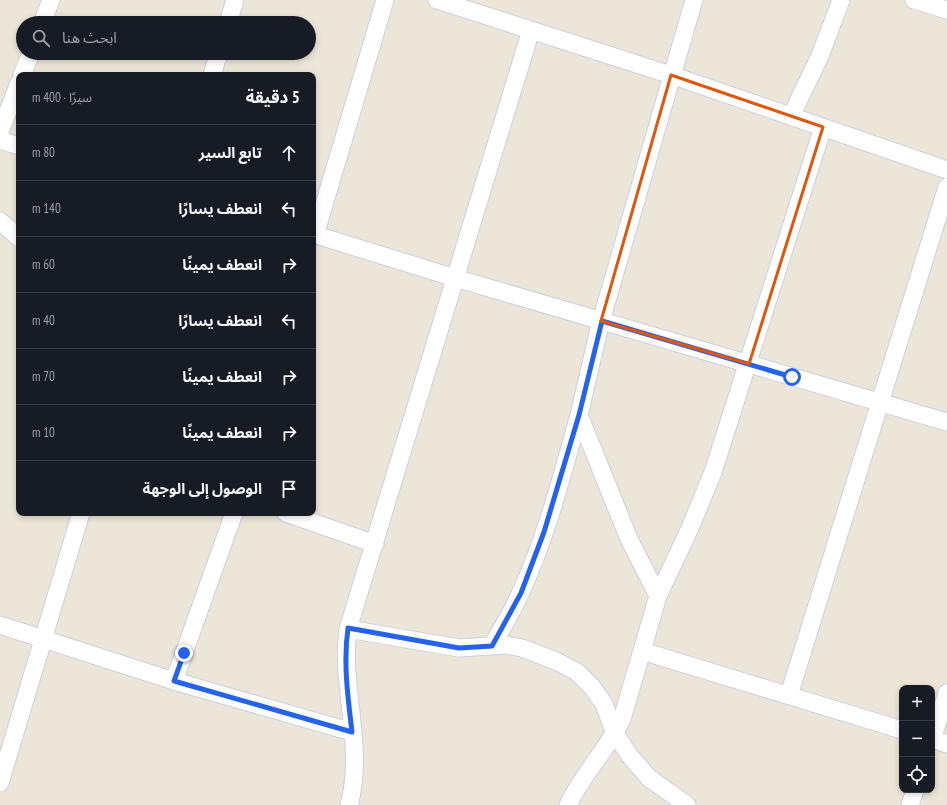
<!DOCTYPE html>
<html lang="ar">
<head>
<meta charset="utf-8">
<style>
	:root { --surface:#171b24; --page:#20242c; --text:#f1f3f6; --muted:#9ea1a6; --line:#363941 }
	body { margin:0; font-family:"PT Sans Narrow","Noto Sans Arabic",sans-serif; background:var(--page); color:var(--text); direction:rtl }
	.controls { position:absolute; right:12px; bottom:12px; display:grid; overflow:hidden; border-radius:8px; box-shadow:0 2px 6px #0003 }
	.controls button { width:36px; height:36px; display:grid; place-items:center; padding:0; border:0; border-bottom:1px solid var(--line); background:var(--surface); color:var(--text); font:20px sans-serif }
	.stop { position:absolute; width:12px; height:12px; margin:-9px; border:3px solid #2563eb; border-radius:50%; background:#fff }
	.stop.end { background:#2563eb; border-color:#fff; box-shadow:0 1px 4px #0008 }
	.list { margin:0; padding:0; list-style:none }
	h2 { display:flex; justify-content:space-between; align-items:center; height:52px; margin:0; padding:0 16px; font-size:17px }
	h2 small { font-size:13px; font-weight:400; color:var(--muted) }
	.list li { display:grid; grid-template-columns:26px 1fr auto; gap:12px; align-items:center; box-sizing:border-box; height:56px; padding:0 16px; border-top:1px solid var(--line) }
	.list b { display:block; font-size:15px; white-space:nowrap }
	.list em { font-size:13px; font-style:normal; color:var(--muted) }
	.icon { flex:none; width:22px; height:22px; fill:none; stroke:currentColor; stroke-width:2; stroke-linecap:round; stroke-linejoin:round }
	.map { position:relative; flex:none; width:947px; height:805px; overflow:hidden; direction:ltr }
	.search { position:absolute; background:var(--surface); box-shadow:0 2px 6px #0003; left:16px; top:16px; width:300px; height:44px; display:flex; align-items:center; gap:10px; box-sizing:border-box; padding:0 14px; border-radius:22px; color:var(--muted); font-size:15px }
	.panel { position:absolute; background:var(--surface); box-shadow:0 2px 6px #0003; left:16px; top:72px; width:300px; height:444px; border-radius:8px; direction:rtl }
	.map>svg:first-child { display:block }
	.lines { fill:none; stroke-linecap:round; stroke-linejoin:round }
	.street-casing { stroke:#cecee2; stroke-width:19 }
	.street { stroke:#fff; stroke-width:17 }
	.route { stroke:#2563eb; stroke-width:5 }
	.marked { fill:none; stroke:#de570d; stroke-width:3; stroke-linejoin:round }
</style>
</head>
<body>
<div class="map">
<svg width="947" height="805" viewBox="0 0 947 805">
	<rect width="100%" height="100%" fill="#ebe6d8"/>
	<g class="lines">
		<!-- street casing -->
		<g class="street-casing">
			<path id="street" d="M 437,0 L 671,75 L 947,170
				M 914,0 L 947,10
				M 42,23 L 51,0
				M 228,23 L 235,0
				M 22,75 L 31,53
				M 212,75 L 219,53
				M 791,116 L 820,56 L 841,0
				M 0,132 L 19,83
				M 0,140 L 19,146
				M 0,221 L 19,238
				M 313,234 L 455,278 L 947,422
				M 315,235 L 385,0
				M 286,513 L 375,544
				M 658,596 L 629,539 L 579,415 L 601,321 L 694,0
				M 0,625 L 174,681 L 352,732
				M 348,629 L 459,648 L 506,645 L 522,648 L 556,661 L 577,672 L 592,687 L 604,704 L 615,734 L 630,756 L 649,778 L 687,805
				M 492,646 C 502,628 513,610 521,592 C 547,535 562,475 579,415
				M 642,651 L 902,730
				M 174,681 L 234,513
				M 789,695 L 947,187
				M 932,739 L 947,693
				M 932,739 L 947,744
				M 0,783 L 81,513
				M 349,805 C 365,747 340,687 348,629 L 531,30
				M 568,805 C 582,775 607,750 622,719 L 658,596 L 690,528 L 713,472 L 823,127
				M 910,805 L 915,790"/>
		</g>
		<!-- street -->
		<use href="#street" class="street"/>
	</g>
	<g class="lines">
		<!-- route -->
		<path class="route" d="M 184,653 L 174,681 L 352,732 C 348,698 343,663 348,628 L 459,648 L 492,646 L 521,593 L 544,532 L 579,415 L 602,321 L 792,377"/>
	</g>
	<!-- marked area -->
	<path class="marked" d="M 671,75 L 823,127 L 749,364 L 601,321 Z"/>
</svg>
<div class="controls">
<button>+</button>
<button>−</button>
<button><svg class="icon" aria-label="locate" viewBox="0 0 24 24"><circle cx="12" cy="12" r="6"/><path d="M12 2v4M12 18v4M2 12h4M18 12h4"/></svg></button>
</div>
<div class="stop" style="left:792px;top:377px"></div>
<div class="stop end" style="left:184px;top:653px"></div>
<div class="search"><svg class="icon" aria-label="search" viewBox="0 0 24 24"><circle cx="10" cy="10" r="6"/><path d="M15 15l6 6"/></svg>ابحث هنا</div>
<section class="panel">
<h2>5 دقيقة<small>سيرًا · 400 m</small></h2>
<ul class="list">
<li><svg class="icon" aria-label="ahead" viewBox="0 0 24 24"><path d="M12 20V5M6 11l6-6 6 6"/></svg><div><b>تابع السير</b></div><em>80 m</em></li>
<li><svg class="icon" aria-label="left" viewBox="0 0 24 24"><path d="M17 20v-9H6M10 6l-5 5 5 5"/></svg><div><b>انعطف يسارًا</b></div><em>140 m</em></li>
<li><svg class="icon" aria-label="right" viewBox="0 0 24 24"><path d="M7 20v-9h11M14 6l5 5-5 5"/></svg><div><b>انعطف يمينًا</b></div><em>60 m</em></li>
<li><svg class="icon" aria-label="left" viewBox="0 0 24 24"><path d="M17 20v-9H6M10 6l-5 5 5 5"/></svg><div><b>انعطف يسارًا</b></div><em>40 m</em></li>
<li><svg class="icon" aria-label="right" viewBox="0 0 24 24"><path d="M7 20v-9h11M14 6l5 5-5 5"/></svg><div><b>انعطف يمينًا</b></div><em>70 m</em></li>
<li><svg class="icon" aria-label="right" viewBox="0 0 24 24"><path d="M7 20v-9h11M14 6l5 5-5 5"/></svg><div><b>انعطف يمينًا</b></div><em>10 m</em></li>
<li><svg class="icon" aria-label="arrive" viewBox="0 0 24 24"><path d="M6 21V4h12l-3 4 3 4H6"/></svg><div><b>الوصول إلى الوجهة</b></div></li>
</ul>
</section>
</div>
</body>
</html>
